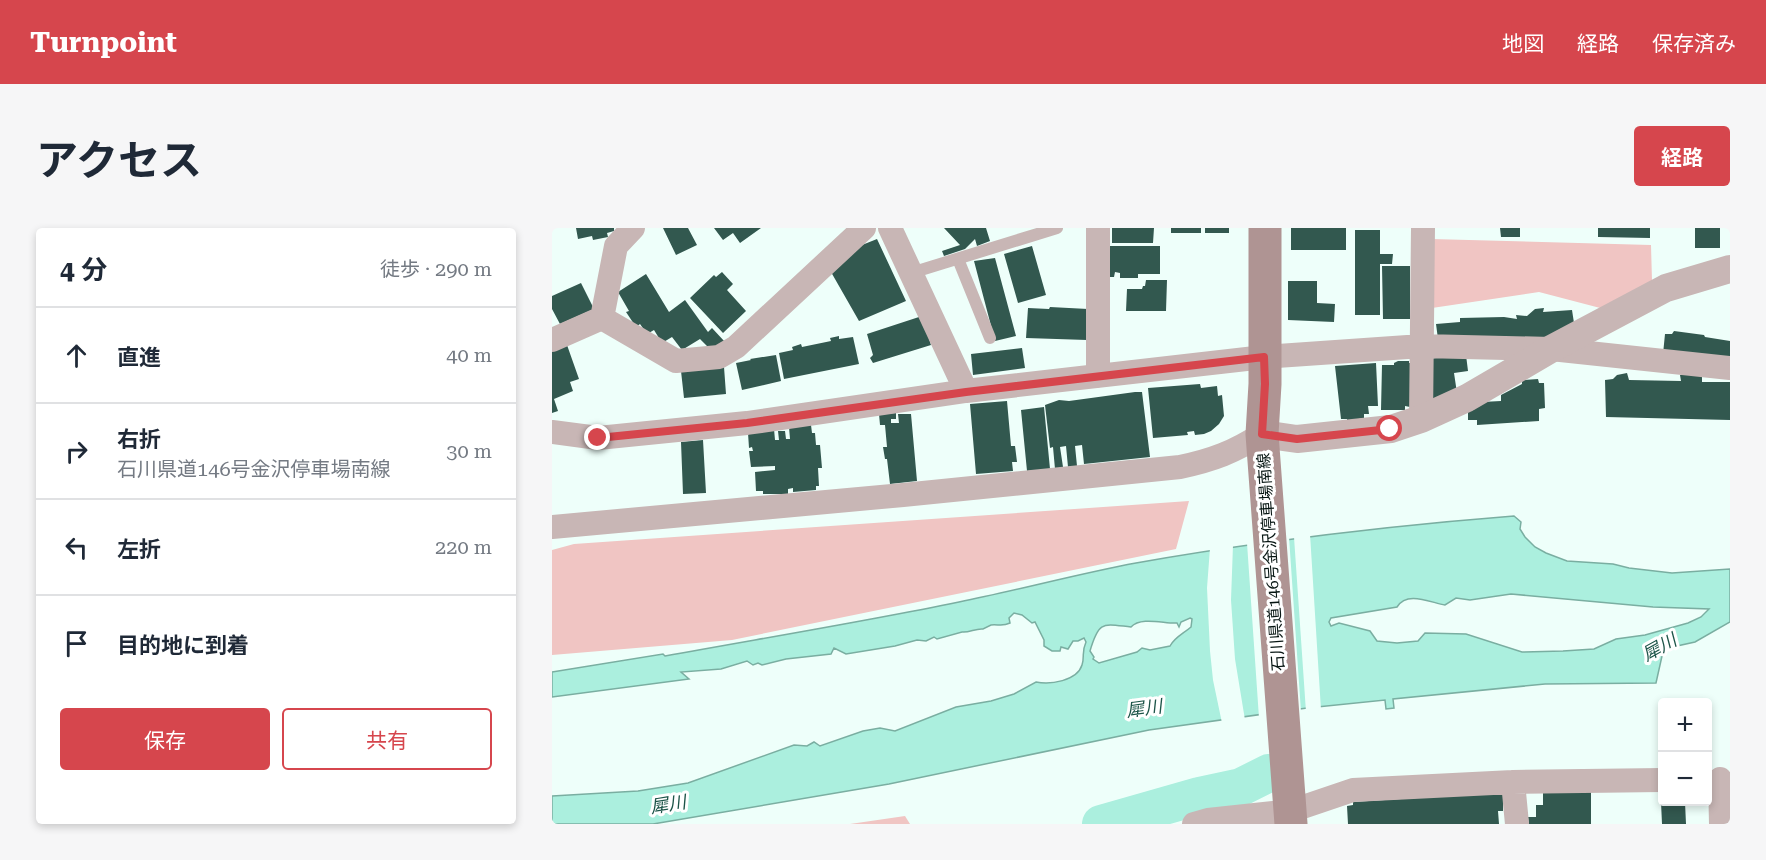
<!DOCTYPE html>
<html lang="ja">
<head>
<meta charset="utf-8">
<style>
	:root { --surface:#fff; --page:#f6f6f7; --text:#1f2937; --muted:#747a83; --line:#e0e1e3; --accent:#d6464d }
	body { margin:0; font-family:"Roboto Serif","Noto Sans JP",serif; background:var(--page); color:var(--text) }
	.controls { position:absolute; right:18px; bottom:18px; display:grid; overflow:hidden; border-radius:6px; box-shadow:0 3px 9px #0003 }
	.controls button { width:54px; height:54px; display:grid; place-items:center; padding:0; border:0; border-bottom:2px solid var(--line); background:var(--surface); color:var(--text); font:30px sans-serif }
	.stop { position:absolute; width:18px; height:18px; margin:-14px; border:4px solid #d6464d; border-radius:50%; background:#fff }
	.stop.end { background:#d6464d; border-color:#fff; box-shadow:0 2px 6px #0008 }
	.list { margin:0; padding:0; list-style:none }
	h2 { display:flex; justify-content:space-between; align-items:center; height:78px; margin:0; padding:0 24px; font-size:26px }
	h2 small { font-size:20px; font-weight:400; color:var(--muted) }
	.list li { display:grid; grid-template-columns:39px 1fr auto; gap:18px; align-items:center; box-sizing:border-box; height:96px; padding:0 24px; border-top:2px solid var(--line) }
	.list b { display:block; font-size:22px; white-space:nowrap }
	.list p { margin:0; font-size:20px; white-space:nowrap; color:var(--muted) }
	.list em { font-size:20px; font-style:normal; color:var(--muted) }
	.actions { display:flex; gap:12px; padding:18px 24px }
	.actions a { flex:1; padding:14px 0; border:2px solid var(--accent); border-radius:6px; text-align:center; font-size:21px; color:var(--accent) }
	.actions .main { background:var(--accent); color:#fff }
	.icon { flex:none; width:33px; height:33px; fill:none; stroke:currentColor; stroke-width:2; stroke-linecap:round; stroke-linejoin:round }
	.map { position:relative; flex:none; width:1178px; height:596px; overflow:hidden; border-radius:6px }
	header { display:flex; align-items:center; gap:36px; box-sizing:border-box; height:84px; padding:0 30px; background:var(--accent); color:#fff }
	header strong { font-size:28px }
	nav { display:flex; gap:33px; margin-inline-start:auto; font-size:21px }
	.intro { display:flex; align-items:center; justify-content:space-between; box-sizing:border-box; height:144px; padding:0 36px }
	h1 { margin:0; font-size:42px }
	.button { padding:15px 27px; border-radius:6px; background:var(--accent); color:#fff; font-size:21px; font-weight:700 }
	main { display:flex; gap:36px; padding:0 36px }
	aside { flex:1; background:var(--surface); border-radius:6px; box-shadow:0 3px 9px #0003 }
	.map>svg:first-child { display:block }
	.green { fill:#f0c5c3 }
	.water { fill:#abefde; stroke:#7aaea1; stroke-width:1.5; fill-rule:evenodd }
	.pier { fill:#eefffa }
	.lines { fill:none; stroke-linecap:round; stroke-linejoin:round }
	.river { stroke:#abefde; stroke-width:38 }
	.building { fill:#32584f }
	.service { stroke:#c8b6b5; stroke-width:12 }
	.minor { stroke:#c8b6b5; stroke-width:24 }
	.tertiary { stroke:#c8b6b5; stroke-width:28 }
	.secondary { stroke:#af9493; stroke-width:33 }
	.route { stroke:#d6464d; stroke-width:8 }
	.labels { text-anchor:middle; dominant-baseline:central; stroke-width:6; stroke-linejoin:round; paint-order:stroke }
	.street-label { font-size:16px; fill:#061512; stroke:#fff }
	.water-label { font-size:18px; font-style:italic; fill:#1c5448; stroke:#fff }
</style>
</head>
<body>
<header>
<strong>Turnpoint</strong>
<nav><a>地図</a><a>経路</a><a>保存済み</a></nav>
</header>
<div class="intro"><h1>アクセス</h1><a class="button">経路</a></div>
<main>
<aside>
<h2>4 分<small>徒歩 · 290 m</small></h2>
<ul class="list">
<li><svg class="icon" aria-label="ahead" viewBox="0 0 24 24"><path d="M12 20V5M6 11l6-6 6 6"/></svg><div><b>直進</b></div><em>40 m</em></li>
<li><svg class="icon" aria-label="right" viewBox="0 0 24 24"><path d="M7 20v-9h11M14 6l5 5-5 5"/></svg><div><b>右折</b><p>石川県道146号金沢停車場南線</p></div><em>30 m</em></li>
<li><svg class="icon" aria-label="left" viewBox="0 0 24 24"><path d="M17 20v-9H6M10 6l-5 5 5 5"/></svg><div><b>左折</b></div><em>220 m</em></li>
<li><svg class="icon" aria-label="arrive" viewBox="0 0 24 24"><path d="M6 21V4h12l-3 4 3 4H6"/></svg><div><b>目的地に到着</b></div></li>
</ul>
<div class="actions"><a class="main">保存</a><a>共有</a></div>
</aside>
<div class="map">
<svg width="1178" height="596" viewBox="0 0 1178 596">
	<rect width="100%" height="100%" fill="#eefffa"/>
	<!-- green -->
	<path class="green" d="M 879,11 L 1099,17 L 1100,53 L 1052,81 L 987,64 L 880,80 Z
		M 637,273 L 624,321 L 180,412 L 0,427 L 0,322 L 22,316 Z
		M 353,588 L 358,596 L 298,596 Z"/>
	<!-- water -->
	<path class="water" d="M 962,288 L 969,294 L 968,301 L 973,309 L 983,319 L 994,325 L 1015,333 L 1061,336 L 1077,340 L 1120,345 L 1178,341 L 1178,394 L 1143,414 L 1116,420 L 1110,428 L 1104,455 L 993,456 L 841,471 L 842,480 L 834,481 L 833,472 L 755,480 L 597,502 L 337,556 L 101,596 L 0,596 L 0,568 L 86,563 L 136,555 L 242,517 L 255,518 L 262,514 L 268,518 L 311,503 L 328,500 L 343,503 L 404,479 L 439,473 L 462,466 L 484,454 C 498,457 525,453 530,437 C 533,428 529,425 534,414 L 532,410 L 526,413 L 521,413 L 516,421 L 509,419 L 508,423 L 500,423 L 492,418 L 492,412 L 483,394 L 480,395 L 470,387 L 462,385 L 457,390 L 458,395 C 450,399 446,396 439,397 L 431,401 C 424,400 417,405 410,404 L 385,411 L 382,409 L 374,413 L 365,412 L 343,418 L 294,426 L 282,420 L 279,426 L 234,431 L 210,437 L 206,435 L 201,437 L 195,433 L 169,441 L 129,444 L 137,451 L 0,469 L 0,444 L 111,426 L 113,428 C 212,410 310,394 407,374 C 467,362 525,346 584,335 C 709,313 835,298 962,288 ZM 959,366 L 1101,379 L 1157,381 L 1149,389 L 1136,395 L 1093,407 L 1064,411 L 1042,421 L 1011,423 L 970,424 L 914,406 L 873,405 L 866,413 L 845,415 L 825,413 L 818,403 L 787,395 L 779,398 L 777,394 L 779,390 L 845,379 C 855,363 877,374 893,377 L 904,370 L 918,372 ZM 638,390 L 640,391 L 639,399 C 631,406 623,409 618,418 L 598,422 L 590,420 L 585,424 L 547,435 L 541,431 L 542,429 L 538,423 C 547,392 551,396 579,399 C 589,388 613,396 625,395 L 627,399 L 629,394 Z"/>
	<!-- pier -->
	<path class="pier" d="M 758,306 L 769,482 L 754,484 L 742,309 Z
		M 737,309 L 749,484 L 707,490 L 695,315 Z
		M 681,317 L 679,372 L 683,431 L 693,492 L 670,495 L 661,452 L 658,423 L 655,360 L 658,320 Z"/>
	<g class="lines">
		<!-- river -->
		<path class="river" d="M 549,596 L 647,568 L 689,559 L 717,545"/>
	</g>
	<!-- building -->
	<path class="building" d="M 24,0 L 62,0 L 62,3 L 55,5 L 56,9 L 41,12 L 40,8 L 26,11 Z
		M 111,0 L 136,0 L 145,17 L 124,27 Z
		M 162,0 L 209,0 L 188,15 L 181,5 L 171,12 Z
		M 392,0 L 434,0 L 438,13 L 425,18 L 423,11 L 413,21 L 392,28 L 390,23 L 408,17 Z
		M 560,0 L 602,0 L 601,15 L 560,15 Z
		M 619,0 L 649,0 L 649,5 L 619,5 Z
		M 653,0 L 677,0 L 677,5 L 653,5 Z
		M 739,0 L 794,0 L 794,22 L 739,22 Z
		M 948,0 L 968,0 L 968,9 L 949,9 Z
		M 1046,0 L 1098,0 L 1098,10 L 1046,9 Z
		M 1143,0 L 1168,0 L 1168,20 L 1143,20 Z
		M 803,2 L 828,2 L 828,26 L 841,26 L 840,36 L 828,36 L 828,87 L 803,87 Z
		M 325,11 L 354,73 L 307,93 L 279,44 L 310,17 Z
		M 480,18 L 494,67 L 466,75 L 452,26 Z
		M 557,18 L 608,18 L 608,46 L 586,46 L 586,50 L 568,50 L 568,45 L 563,44 L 562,49 L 556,49 Z
		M 443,30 L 464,108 L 443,113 L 422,33 Z
		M 830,38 L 858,38 L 858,91 L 831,91 Z
		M 170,44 L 181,56 L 175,62 L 194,83 L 171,105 L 138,70 L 162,47 L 164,49 Z
		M 94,46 L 117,84 L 133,72 L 156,104 L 160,100 L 173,114 L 159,122 L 148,111 L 130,122 L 120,109 L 110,115 L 102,102 L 95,106 L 88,96 L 84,99 L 74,84 L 77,83 L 66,64 Z
		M 594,52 L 615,52 L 614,83 L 574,83 L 575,61 L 590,61 L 591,58 L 593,58 Z
		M 736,53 L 765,53 L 765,75 L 783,76 L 782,94 L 736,92 Z
		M 29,55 L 42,81 L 8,96 L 0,81 L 0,68 Z
		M 498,79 L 536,81 L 535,112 L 474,110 L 476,80 L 497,81 Z
		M 992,80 L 991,84 L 1020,82 L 1022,95 L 991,113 L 886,111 L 884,96 L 908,94 L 908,90 L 952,89 L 965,91 L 964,87 L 975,88 L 983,81 Z
		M 370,88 L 379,117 L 321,135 L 318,130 L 321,127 L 315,106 Z
		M 1122,103 L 1152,107 L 1153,109 L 1178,113 L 1178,134 L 1111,126 L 1113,106 L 1120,106 Z
		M 287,108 L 287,111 L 301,109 L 307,136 L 232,151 L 227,125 L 241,122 L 240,119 L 249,116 L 250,119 L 279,113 L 278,110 Z
		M 15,117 L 27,151 L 18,154 L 21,163 L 2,171 L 6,183 L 0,185 L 0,122 Z
		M 470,120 L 473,140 L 421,147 L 419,126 Z
		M 224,127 L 229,153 L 190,162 L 184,135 L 199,132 L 198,131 Z
		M 914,127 L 916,143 L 902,145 L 905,165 L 877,175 L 874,131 Z
		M 846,133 L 857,133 L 857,135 L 859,135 L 858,179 L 853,178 L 853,182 L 829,182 L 830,137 L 842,137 L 842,135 Z
		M 824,135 L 826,178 L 816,178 L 817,186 L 812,186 L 812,190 L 795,193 L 795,191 L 789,191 L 783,138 Z
		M 172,139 L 174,166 L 132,170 L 129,143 Z
		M 1075,145 L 1077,152 L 1129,153 L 1128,147 L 1150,147 L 1150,154 L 1178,154 L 1178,192 L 1054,189 L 1053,152 L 1061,151 L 1065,147 Z
		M 986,151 L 987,155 L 992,155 L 993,180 L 987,181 L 987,193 L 925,197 L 925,192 L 916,192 L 916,181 L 930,174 L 949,173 L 949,167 L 970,156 L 970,152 Z
		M 648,156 L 649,160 L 665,158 L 666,168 L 670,167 L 672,188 L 667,196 L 659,203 L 652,206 L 643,207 L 642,203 L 635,204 L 636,207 L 601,210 L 596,160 Z
		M 583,164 L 590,164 L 598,229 L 532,236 L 530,217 L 523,218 L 525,238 L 516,239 L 514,218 L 508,219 L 511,239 L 503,241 L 501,219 L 498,220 L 493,177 L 507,172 L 517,173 Z
		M 455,173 L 459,218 L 463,218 L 465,234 L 460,234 L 461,243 L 424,246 L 418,176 Z
		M 492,179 L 498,241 L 475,243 L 469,182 Z
		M 344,185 L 344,191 L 339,191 L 339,195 L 347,195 L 346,186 L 359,186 L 365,253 L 338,256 L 335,231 L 333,231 L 331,219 L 335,219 L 333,197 L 328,197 L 327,186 Z
		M 259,197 L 260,205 L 263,205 L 264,217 L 268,217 L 270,240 L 266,240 L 267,258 L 264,258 L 264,262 L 241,264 L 241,260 L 236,261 L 236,266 L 211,266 L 211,263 L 204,263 L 203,244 L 223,242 L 223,238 L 199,239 L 197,223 L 201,223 L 200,219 L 197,220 L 196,205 L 222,201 L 223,212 L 227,212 L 226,203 L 233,203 L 234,211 L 238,211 L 237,199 Z
		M 151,212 L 154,265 L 131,266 L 129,214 Z
		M 1039,558 L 1039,596 L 977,596 L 976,589 L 984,589 L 984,577 L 991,577 L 991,561 Z
		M 945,565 L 951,567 L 951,583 L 946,583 L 947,596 L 796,596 L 795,578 L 801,577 L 801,574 Z
		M 1109,574 L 1133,574 L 1134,596 L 1110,596 Z"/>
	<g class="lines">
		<!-- service -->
		<path class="service" d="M 406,31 L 438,110
			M 359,45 L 505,0"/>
		<!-- minor -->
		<path class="minor" d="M 338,0 L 414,163
			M 50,90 L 124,133 L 167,129 L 184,119 L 312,0
			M 50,90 L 64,18 L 81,0
			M 0,112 L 50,90
			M 546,148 L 546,0
			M 869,191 L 871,0
			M 0,204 L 46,210 L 195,195 L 414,163 L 712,129 L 870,118 L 999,121 L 1178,140
			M 0,299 L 351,267 L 628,239 C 661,232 682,224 710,206
			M 1168,551 L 1169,596
			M 961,554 L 965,596
			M 642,596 L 656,592 L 739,583 L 801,562 L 961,554 L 1110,552"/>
		<!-- tertiary -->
		<path class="tertiary" d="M 710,206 L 745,211 L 839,201 L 869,191 L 915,170 L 999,121 L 1114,60 L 1178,41"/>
		<!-- secondary -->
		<path class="secondary" d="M 713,0 L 713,156 L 710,206 L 739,596"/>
	</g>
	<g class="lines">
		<!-- route -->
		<path class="route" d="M 46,210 L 195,195 L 414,164 L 712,129 L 713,156 L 710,206 L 745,211 L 838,201"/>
	</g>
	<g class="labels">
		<!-- street labels -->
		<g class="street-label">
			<text transform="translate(719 334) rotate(-94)">石川県道146号金沢停車場南線</text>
		</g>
		<!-- water labels -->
		<g class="water-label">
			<text transform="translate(1107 419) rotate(-29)">犀川</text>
			<text transform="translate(592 480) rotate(-8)">犀川</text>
			<text transform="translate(116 576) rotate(-9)">犀川</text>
		</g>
	</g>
</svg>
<div class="controls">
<button>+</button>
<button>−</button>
</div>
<div class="stop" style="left:838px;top:201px"></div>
<div class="stop end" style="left:46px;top:210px"></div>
</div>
</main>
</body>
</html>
